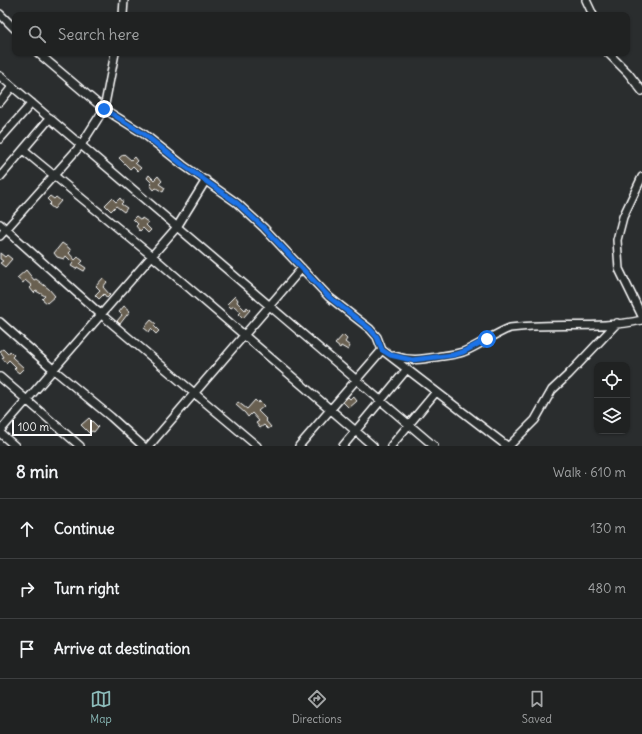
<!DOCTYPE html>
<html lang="en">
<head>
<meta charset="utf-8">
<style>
	:root { --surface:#202222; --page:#282a2a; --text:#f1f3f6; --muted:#a2a4a5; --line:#3d3f40; --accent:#8bbbb9 }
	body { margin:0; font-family:Delius,sans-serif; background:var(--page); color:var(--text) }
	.controls { position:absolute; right:12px; bottom:12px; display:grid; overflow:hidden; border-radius:8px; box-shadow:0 1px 3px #0004 }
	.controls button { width:36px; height:36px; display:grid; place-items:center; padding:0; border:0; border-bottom:1px solid var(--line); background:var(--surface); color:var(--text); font:20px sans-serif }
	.scale { position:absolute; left:12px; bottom:10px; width:80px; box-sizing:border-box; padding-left:4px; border:2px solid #fff; border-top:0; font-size:11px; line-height:14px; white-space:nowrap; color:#fff; -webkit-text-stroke:3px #2a2d2e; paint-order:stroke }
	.stop { position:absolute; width:12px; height:12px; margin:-9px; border:3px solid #1a73e8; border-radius:50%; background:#fff }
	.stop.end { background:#1a73e8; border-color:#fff; box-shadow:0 1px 4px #0008 }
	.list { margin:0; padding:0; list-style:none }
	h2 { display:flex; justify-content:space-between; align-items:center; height:52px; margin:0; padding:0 16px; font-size:17px }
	h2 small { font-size:13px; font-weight:400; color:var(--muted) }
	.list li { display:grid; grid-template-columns:26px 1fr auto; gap:12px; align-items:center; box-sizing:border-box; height:60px; padding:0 16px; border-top:1px solid var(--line) }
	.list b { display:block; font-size:15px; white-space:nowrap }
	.list em { font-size:13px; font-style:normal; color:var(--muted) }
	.icon { flex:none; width:22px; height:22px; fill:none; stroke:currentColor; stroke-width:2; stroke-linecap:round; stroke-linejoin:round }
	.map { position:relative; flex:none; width:642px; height:446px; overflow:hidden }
	.search { position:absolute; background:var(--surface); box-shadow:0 1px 3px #0004; left:12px; right:12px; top:12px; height:44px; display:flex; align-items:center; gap:10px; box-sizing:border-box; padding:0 14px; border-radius:8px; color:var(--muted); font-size:15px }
	.sheet { height:232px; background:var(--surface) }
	nav { display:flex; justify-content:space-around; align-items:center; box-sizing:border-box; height:56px; border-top:1px solid var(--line); background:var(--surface); font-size:11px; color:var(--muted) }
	nav a { display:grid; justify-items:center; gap:2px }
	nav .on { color:var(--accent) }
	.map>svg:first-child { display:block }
	.building { fill:#696051; stroke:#fff }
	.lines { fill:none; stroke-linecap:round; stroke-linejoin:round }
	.minor-casing { stroke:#fff; stroke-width:10 }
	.minor { stroke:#2a2d2e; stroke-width:7 }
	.route { stroke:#1a73e8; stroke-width:5 }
</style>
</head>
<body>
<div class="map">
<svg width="642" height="446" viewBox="0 0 642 446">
	<rect width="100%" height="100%" fill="#2a2d2e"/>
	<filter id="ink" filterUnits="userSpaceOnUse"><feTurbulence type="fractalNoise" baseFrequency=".025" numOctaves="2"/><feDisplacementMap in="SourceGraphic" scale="8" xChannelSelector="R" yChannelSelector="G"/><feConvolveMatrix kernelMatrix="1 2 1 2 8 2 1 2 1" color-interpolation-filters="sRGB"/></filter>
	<g filter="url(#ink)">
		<!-- building -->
		<path class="building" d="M 124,154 L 131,160 L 134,157 L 137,161 L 135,163 L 141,168 L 138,171 L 133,166 L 130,169 L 119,158 Z
			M 149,175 L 154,180 L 158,176 L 162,181 L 159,184 L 165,188 L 163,192 L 156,188 L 154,190 L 150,185 L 152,183 L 147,178 Z
			M 50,196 L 54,199 L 56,197 L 61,201 L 54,209 L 49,205 L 51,203 L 47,199 Z
			M 112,198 L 116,202 L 120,198 L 123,202 L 121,204 L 127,208 L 124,212 L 116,206 L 111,211 L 105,205 Z
			M 136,216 L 141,220 L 142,218 L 148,222 L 146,225 L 151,230 L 148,233 L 143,228 L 140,231 L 136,226 L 138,224 L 133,219 Z
			M 62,243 L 69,248 L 71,251 L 69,253 L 75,260 L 78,257 L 83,261 L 80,264 L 86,268 L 84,271 L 77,267 L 76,269 L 71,266 L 73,263 L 66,256 L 64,259 L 57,257 L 54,253 Z
			M 0,253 L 5,257 L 7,255 L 12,259 L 5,267 L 0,263 L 3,261 L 0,259 Z
			M 26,270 L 34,280 L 36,279 L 49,289 L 55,296 L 47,303 L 42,299 L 45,296 L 36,291 L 34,293 L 30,288 L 32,286 L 25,280 L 23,283 L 17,278 Z
			M 103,278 L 107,282 L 103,287 L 110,295 L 107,298 L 104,294 L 99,299 L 95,295 L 100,290 L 96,286 Z
			M 235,296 L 238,300 L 237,302 L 245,310 L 247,307 L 250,310 L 243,318 L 239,314 L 241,312 L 234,306 L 231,308 L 227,304 Z
			M 124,306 L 130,311 L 120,324 L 117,321 L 122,315 L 119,312 Z
			M 151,320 L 156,324 L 154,326 L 159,331 L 156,334 L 151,329 L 149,332 L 144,328 Z
			M 343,335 L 347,339 L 345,342 L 350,346 L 348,350 L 341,346 L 340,348 L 335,344 Z
			M 3,349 L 8,354 L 10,351 L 14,355 L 12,357 L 24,368 L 19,373 L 14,369 L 16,367 L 9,360 L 6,363 L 2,358 L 4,357 L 0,351 Z
			M 353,396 L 357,401 L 349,408 L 343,402 L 348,397 L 350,399 Z
			M 255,400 L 258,403 L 259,401 L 264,406 L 258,411 L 267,420 L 266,421 L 271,427 L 268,429 L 264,425 L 260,428 L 256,423 L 259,421 L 252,413 L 248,417 L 245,413 L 236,405 L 238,402 L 247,409 Z
			M 89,418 L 98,427 L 94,432 L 92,431 L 89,433 L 81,425 Z"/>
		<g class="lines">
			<!-- minor casing -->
			<g class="minor-casing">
				<path id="minor" d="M 586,0 L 593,15
					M 0,14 L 15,29
					M 123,15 L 124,0
					M 38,53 L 104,109 L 144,134 L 183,165 L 237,203 L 264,228 L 329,297 L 370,329 L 377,337 L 382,350 L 507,446
					M 608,53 L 628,73 L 642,91
					M 0,76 L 434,446
					M 0,102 L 12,87
					M 0,139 L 32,103
					M 23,150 L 152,256 L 373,446
					M 0,177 L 50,118
					M 642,177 L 623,217 L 617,240 L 619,269 L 642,316
					M 0,224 L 97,311 L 257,446
					M 0,236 L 81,145 L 104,109 L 115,53
					M 0,322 L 54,370 L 111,417 L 143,446
					M 394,356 C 412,362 424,359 442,356 C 449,355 457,354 463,352 C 480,345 494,334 510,328 C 553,322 599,330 642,320
					M 0,377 L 80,446
					M 0,431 L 177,227 L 206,180
					M 0,433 L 15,446
					M 149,446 L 302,268
					M 299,446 L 382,350
					M 343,446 L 407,369
					M 391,446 L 436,392
					M 509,446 L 535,420 L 552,390 L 568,375 L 617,323"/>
			</g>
			<!-- minor -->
			<use href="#minor" class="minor"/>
		</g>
	</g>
	<g class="lines" filter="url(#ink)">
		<!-- route -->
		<path class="route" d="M 104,109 L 144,134 L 183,165 L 237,203 L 264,228 L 329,297 L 370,329 L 377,337 L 382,350 L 390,355 L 412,360 L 453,355 L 463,352 L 487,339"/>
	</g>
</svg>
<div class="controls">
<button><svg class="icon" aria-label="locate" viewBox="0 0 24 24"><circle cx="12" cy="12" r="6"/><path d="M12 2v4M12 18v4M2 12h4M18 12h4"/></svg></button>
<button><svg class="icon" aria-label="layers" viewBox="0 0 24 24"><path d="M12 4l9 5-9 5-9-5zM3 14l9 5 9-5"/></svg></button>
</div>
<div class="scale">100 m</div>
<div class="stop" style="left:487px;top:339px"></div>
<div class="stop end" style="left:104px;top:109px"></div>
<div class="search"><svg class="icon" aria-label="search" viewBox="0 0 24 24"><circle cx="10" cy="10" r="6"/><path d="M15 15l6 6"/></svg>Search here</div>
</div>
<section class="sheet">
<h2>8 min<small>Walk · 610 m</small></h2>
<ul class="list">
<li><svg class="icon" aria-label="ahead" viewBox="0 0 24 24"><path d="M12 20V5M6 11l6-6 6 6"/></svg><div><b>Continue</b></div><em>130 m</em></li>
<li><svg class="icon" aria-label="right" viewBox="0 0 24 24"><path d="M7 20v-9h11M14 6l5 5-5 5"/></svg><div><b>Turn right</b></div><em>480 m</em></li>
<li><svg class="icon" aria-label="arrive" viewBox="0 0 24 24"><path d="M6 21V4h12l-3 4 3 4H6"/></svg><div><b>Arrive at destination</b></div></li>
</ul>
</section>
<nav>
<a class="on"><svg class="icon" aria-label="map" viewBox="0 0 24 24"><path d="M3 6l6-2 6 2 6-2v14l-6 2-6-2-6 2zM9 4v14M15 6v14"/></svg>Map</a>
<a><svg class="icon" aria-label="directions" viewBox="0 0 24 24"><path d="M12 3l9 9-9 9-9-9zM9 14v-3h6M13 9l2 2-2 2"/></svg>Directions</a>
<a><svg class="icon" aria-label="saved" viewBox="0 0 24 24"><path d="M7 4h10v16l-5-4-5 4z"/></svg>Saved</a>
</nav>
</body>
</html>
